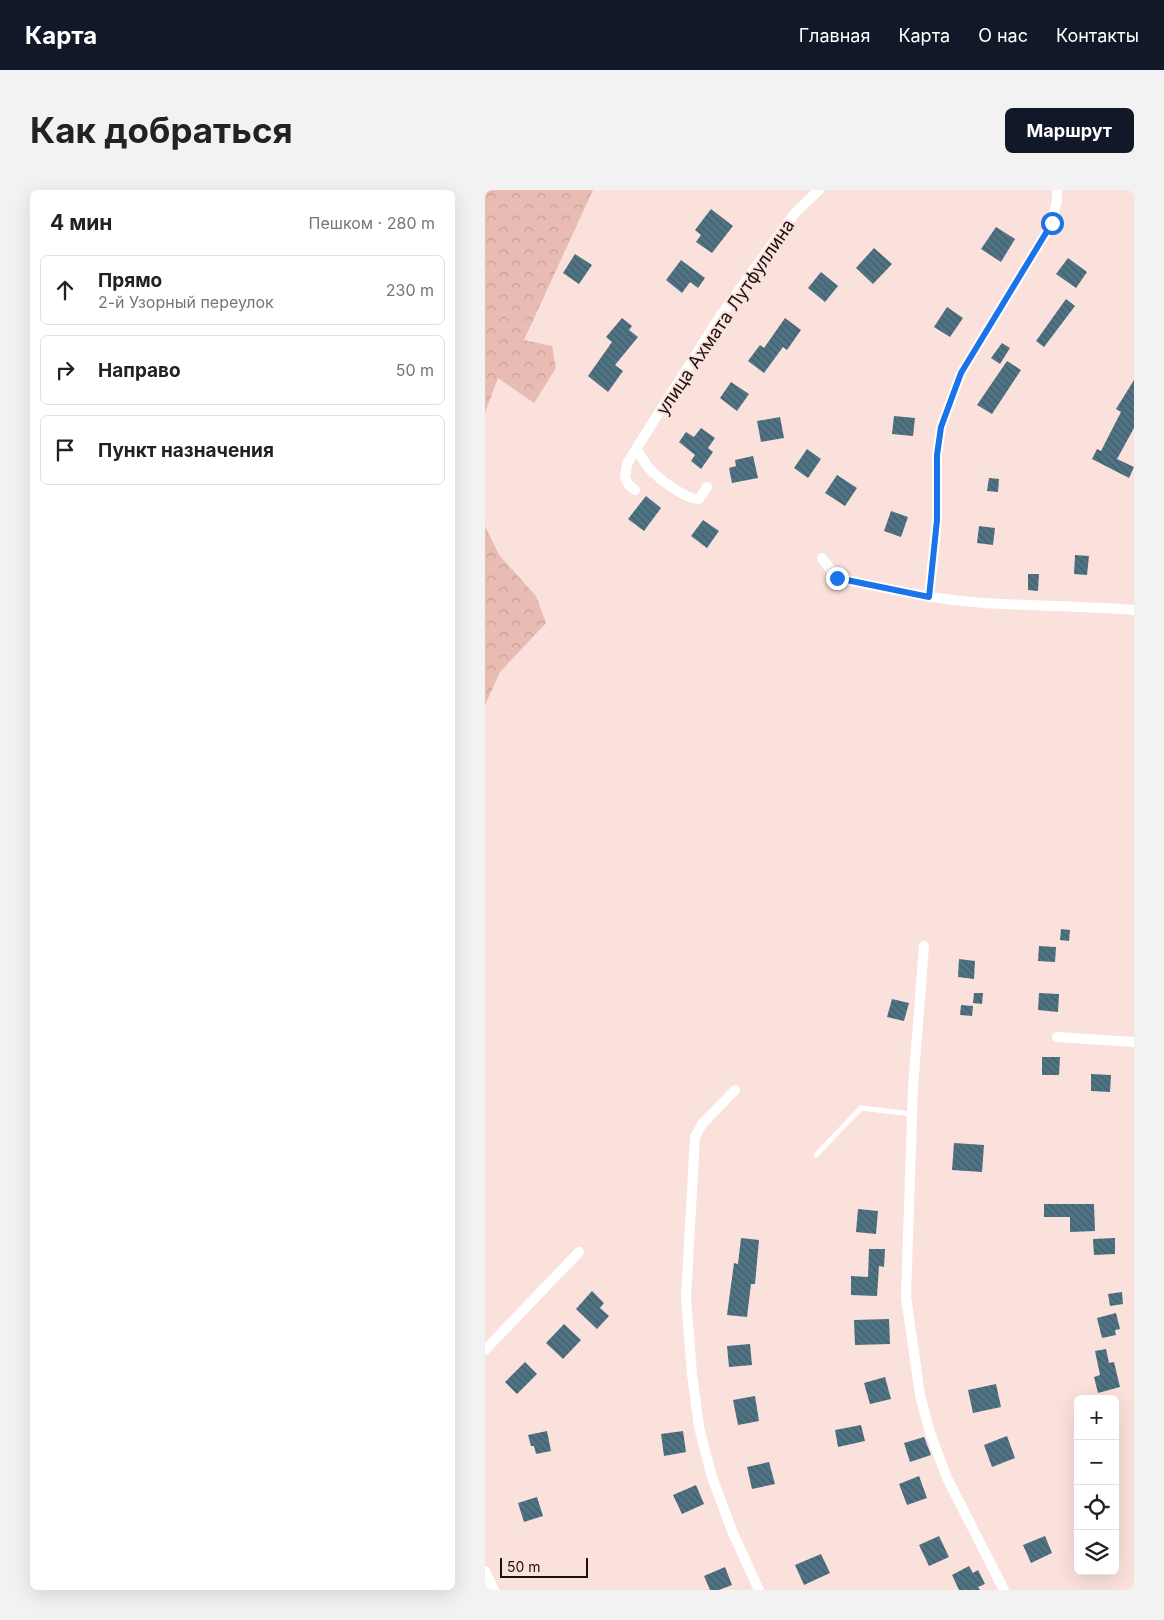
<!DOCTYPE html>
<html lang="ru">
<head>
<meta charset="utf-8">
<style>
	:root { --surface:#fff; --page:#f2f2f2; --text:#222; --muted:#767676; --line:#e0e0e0; --accent:#111827 }
	body { margin:0; font-family:Inter,sans-serif; background:var(--page); color:var(--text) }
	.controls { position:absolute; right:15px; bottom:15px; display:grid; overflow:hidden; border-radius:8px; box-shadow:0 5px 20px #0002 }
	.controls button { width:45px; height:45px; display:grid; place-items:center; padding:0; border:0; border-bottom:1px solid var(--line); background:var(--surface); color:var(--text); font:25px sans-serif }
	.scale { position:absolute; left:15px; bottom:12px; width:88px; box-sizing:border-box; padding-left:5px; border:2px solid #1d100d; border-top:0; font-size:14px; line-height:18px; white-space:nowrap; color:#1d100d; -webkit-text-stroke:4px #fae1dc; paint-order:stroke }
	.stop { position:absolute; width:15px; height:15px; margin:-11px; border:4px solid #1a73e8; border-radius:50%; background:#fff }
	.stop.end { background:#1a73e8; border-color:#fff; box-shadow:0 1px 5px #0008 }
	.list { margin:0; padding:0; list-style:none }
	h2 { display:flex; justify-content:space-between; align-items:center; height:65px; margin:0; padding:0 20px; font-size:21px }
	h2 small { font-size:16px; font-weight:400; color:var(--muted) }
	.list li { display:grid; grid-template-columns:32px 1fr auto; gap:15px; align-items:center; box-sizing:border-box; height:70px; margin:0 10px 10px; padding:0 10px; border:1px solid var(--line); border-radius:8px }
	.list b { display:block; font-size:19px; white-space:nowrap }
	.list p { margin:0; font-size:16px; white-space:nowrap; color:var(--muted) }
	.list em { font-size:16px; font-style:normal; color:var(--muted) }
	.icon { flex:none; width:28px; height:28px; fill:none; stroke:currentColor; stroke-width:2; stroke-linecap:round; stroke-linejoin:round }
	.map { position:relative; flex:none; width:649px; height:1400px; overflow:hidden; border-radius:8px }
	header { display:flex; align-items:center; gap:30px; box-sizing:border-box; height:70px; padding:0 25px; background:var(--accent); color:#fff }
	header strong { font-size:24px }
	nav { display:flex; gap:28px; margin-inline-start:auto; font-size:18px }
	.intro { display:flex; align-items:center; justify-content:space-between; box-sizing:border-box; height:120px; padding:0 30px }
	h1 { margin:0; font-size:35px }
	.button { padding:12px 22px; border-radius:8px; background:var(--accent); color:#fff; font-size:18px; font-weight:700 }
	main { display:flex; gap:30px; padding:0 30px }
	aside { flex:1; background:var(--surface); border-radius:8px; box-shadow:0 5px 20px #0002 }
	.map>svg:first-child { display:block }
	.forest { fill:url(#forest-crowns) }
	.building { fill:url(#building-back-hatch) }
	.lines { fill:none; stroke-linecap:round; stroke-linejoin:round }
	.lane { stroke:#fff; stroke-width:5 }
	.street { stroke:#fff; stroke-width:10 }
	.route { stroke:#1a73e8; stroke-width:6 }
	.labels { text-anchor:middle; dominant-baseline:central; stroke-width:4; stroke-linejoin:round; paint-order:stroke }
	.street-label { font-size:18px; fill:#1d100d; stroke:#fae1dc }
</style>
</head>
<body>
<header>
<strong>Карта</strong>
<nav><a>Главная</a><a>Карта</a><a>О нас</a><a>Контакты</a></nav>
</header>
<div class="intro"><h1>Как добраться</h1><a class="button">Маршрут</a></div>
<main>
<aside>
<h2>4 мин<small>Пешком · 280 m</small></h2>
<ul class="list">
<li><svg class="icon" aria-label="ahead" viewBox="0 0 24 24"><path d="M12 20V5M6 11l6-6 6 6"/></svg><div><b>Прямо</b><p>2-й Узорный переулок</p></div><em>230 m</em></li>
<li><svg class="icon" aria-label="right" viewBox="0 0 24 24"><path d="M7 20v-9h11M14 6l5 5-5 5"/></svg><div><b>Направо</b></div><em>50 m</em></li>
<li><svg class="icon" aria-label="arrive" viewBox="0 0 24 24"><path d="M6 21V4h12l-3 4 3 4H6"/></svg><div><b>Пункт назначения</b></div></li>
</ul>
</aside>
<div class="map">
<svg width="649" height="1400" viewBox="0 0 649 1400">
	<defs>
		<pattern id="forest-crowns" width="20" height="18" patternUnits="userSpaceOnUse" patternTransform="scale(1.25)"><rect width="20" height="18" fill="#e8bbb3"/><path d="M2 6a3 3 0 1 1 6 0M12 15a3 3 0 1 1 6 0" fill="none" stroke="#c7a099"/></pattern>
		<pattern id="building-back-hatch" width="6" height="6" patternUnits="userSpaceOnUse" patternTransform="scale(1.25)"><rect width="6" height="6" fill="#507384"/><path d="M-1 5l2 2M0 0l6 6M5-1l2 2" fill="none" stroke="#425d6a"/></pattern>
	</defs>
	<rect width="100%" height="100%" fill="#fae1dc"/>
	<!-- forest -->
	<path class="forest" d="M 0,0 L 108,0 L 39,150 L 67,156 L 71,178 L 49,213 L 13,188 L 0,223 Z
		M 0,336 L 14,365 L 51,406 L 61,433 L 15,482 L 0,515 Z"/>
	<!-- building -->
	<path class="building" d="M 226,19 L 248,36 L 227,63 L 211,52 L 216,45 L 210,40 Z
		M 511,37 L 530,49 L 516,72 L 496,59 Z
		M 389,58 L 407,74 L 388,94 L 371,78 Z
		M 90,64 L 107,75 L 94,94 L 78,83 Z
		M 583,68 L 602,82 L 591,98 L 571,84 Z
		M 196,70 L 220,88 L 213,98 L 205,92 L 197,103 L 181,90 Z
		M 336,82 L 353,96 L 340,112 L 323,98 Z
		M 581,109 L 590,116 L 559,157 L 551,151 Z
		M 462,117 L 478,128 L 465,147 L 449,137 Z
		M 137,128 L 147,136 L 144,140 L 153,147 L 130,175 L 138,181 L 123,202 L 103,186 L 127,152 L 121,147 Z
		M 300,128 L 316,140 L 302,160 L 298,157 L 279,183 L 263,171 L 275,155 L 279,158 Z
		M 517,153 L 525,158 L 515,174 L 506,168 Z
		M 522,171 L 536,180 L 507,224 L 492,215 Z
		M 649,190 L 649,238 L 632,269 L 649,277 L 644,288 L 607,269 L 612,259 L 616,261 L 636,222 L 631,219 Z
		M 246,192 L 264,204 L 252,221 L 235,208 Z
		M 409,226 L 430,228 L 428,246 L 407,244 Z
		M 295,227 L 299,248 L 276,252 L 272,231 Z
		M 216,238 L 230,248 L 223,258 L 228,262 L 216,279 L 206,271 L 210,265 L 194,252 L 201,242 L 209,247 Z
		M 322,259 L 336,269 L 323,288 L 309,278 Z
		M 268,266 L 273,288 L 247,293 L 244,278 L 251,276 L 250,270 Z
		M 352,285 L 372,298 L 360,316 L 340,303 Z
		M 504,288 L 514,289 L 513,302 L 502,301 Z
		M 161,306 L 176,318 L 159,341 L 143,329 Z
		M 406,321 L 423,327 L 416,347 L 399,341 Z
		M 218,330 L 234,341 L 222,358 L 206,346 Z
		M 494,336 L 510,338 L 508,355 L 492,353 Z
		M 590,365 L 604,366 L 602,385 L 589,384 Z
		M 543,384 L 554,384 L 553,401 L 543,400 Z
		M 576,739 L 585,740 L 584,751 L 575,750 Z
		M 554,756 L 571,757 L 570,772 L 553,771 Z
		M 474,769 L 490,771 L 489,789 L 473,787 Z
		M 489,803 L 498,803 L 497,814 L 488,813 Z
		M 554,803 L 574,804 L 573,822 L 553,820 Z
		M 407,809 L 424,813 L 419,831 L 402,827 Z
		M 476,815 L 488,816 L 487,826 L 475,825 Z
		M 557,867 L 575,867 L 574,885 L 557,885 Z
		M 606,884 L 626,885 L 625,902 L 606,901 Z
		M 469,953 L 499,955 L 497,982 L 467,980 Z
		M 559,1014 L 609,1014 L 610,1041 L 585,1042 L 585,1027 L 559,1027 Z
		M 373,1019 L 393,1021 L 391,1044 L 371,1042 Z
		M 256,1048 L 274,1050 L 270,1094 L 266,1094 L 262,1127 L 242,1125 L 249,1073 L 253,1074 Z
		M 630,1048 L 630,1064 L 609,1065 L 608,1049 Z
		M 384,1059 L 400,1059 L 399,1077 L 394,1076 L 392,1106 L 366,1105 L 366,1086 L 383,1087 Z
		M 107,1101 L 119,1113 L 115,1118 L 124,1126 L 112,1139 L 91,1119 Z
		M 637,1102 L 638,1114 L 625,1116 L 623,1104 Z
		M 631,1123 L 635,1139 L 630,1140 L 631,1145 L 617,1148 L 612,1128 Z
		M 404,1129 L 405,1154 L 370,1155 L 369,1130 Z
		M 79,1134 L 96,1150 L 78,1169 L 61,1153 Z
		M 265,1154 L 267,1175 L 244,1177 L 242,1156 Z
		M 621,1159 L 624,1173 L 629,1172 L 635,1197 L 613,1203 L 609,1187 L 615,1185 L 610,1161 Z
		M 40,1172 L 52,1184 L 32,1204 L 20,1192 Z
		M 400,1187 L 406,1209 L 385,1214 L 379,1193 Z
		M 511,1194 L 516,1217 L 488,1223 L 483,1200 Z
		M 270,1206 L 274,1231 L 253,1235 L 248,1210 Z
		M 376,1235 L 380,1251 L 353,1257 L 350,1240 Z
		M 62,1241 L 66,1261 L 51,1264 L 49,1256 L 46,1256 L 43,1245 Z
		M 198,1241 L 201,1262 L 179,1266 L 176,1244 Z
		M 522,1246 L 530,1268 L 507,1277 L 499,1255 Z
		M 439,1247 L 446,1265 L 425,1272 L 419,1253 Z
		M 284,1272 L 290,1294 L 267,1299 L 262,1277 Z
		M 434,1286 L 442,1308 L 422,1315 L 414,1294 Z
		M 211,1295 L 219,1314 L 197,1324 L 188,1305 Z
		M 52,1307 L 58,1326 L 39,1332 L 33,1313 Z
		M 454,1346 L 464,1367 L 444,1376 L 434,1355 Z
		M 560,1346 L 567,1363 L 546,1373 L 538,1355 Z
		M 336,1364 L 345,1383 L 319,1395 L 310,1375 Z
		M 484,1376 L 488,1383 L 493,1380 L 500,1394 L 493,1397 L 495,1400 L 474,1400 L 467,1385 Z
		M 240,1377 L 247,1395 L 234,1400 L 225,1400 L 219,1386 Z"/>
	<g class="lines">
		<!-- lane -->
		<path class="lane" d="M 331,965 L 376,918 L 427,924"/>
		<!-- street -->
		<path class="street" d="M 151,259 C 157,267 162,278 170,284 C 178,292 203,310 214,309 L 222,297
			M 150,300 L 144,295 L 140,288 L 142,274 L 151,259 L 236,125 L 310,23 L 334,0
			M 337,368 L 352,388 C 401,398 449,410 499,413 C 549,416 599,416 649,420
			M 444,407 L 452,330 L 452,265 L 456,237 L 476,183 L 567,33 L 572,10 L 572,0
			M 439,756 L 428,897 L 421,1107 L 435,1205 L 445,1243 L 462,1288 L 519,1400
			M 572,847 L 649,852
			M 250,900 L 217,934 L 210,947 L 201,1108 L 207,1184 L 214,1237 L 226,1284 L 247,1341 L 274,1400
			M 0,1160 L 94,1062
			M 0,1381 L 9,1400"/>
	</g>
	<g class="lines">
		<!-- route -->
		<path class="route" d="M 352,388 L 444,407 L 452,330 L 452,265 L 456,237 L 476,183 L 567,33"/>
	</g>
	<g class="labels">
		<!-- street labels -->
		<g class="street-label">
			<text transform="translate(240 127) rotate(-56)">улица Ахмата Лутфуллина</text>
		</g>
	</g>
</svg>
<div class="controls">
<button>+</button>
<button>−</button>
<button><svg class="icon" aria-label="locate" viewBox="0 0 24 24"><circle cx="12" cy="12" r="6"/><path d="M12 2v4M12 18v4M2 12h4M18 12h4"/></svg></button>
<button><svg class="icon" aria-label="layers" viewBox="0 0 24 24"><path d="M12 4l9 5-9 5-9-5zM3 14l9 5 9-5"/></svg></button>
</div>
<div class="scale">50 m</div>
<div class="stop" style="left:567px;top:33px"></div>
<div class="stop end" style="left:352px;top:388px"></div>
</div>
</main>
</body>
</html>
